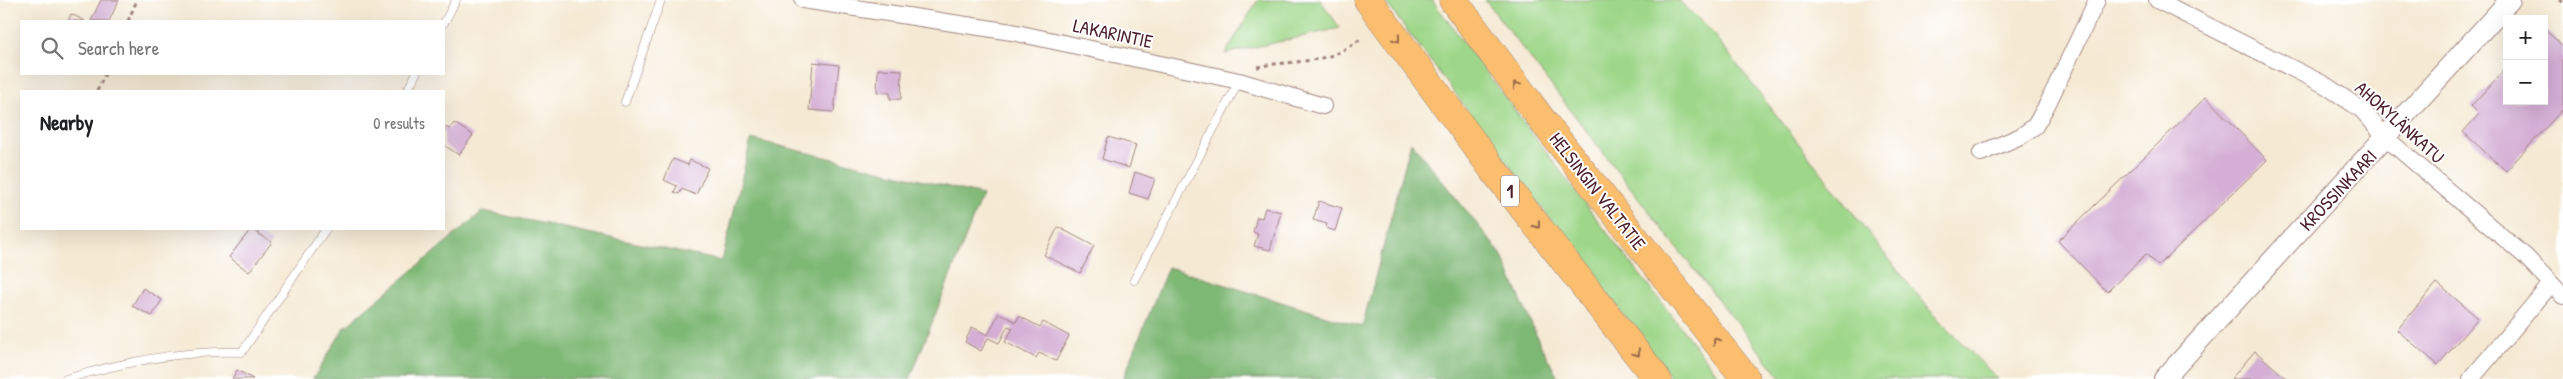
<!DOCTYPE html>
<html lang="en">
<head>
<meta charset="utf-8">
<style>
	:root { --surface:#fff; --page:#f6f6f6; --text:#202124; --muted:#757577; --line:#e0e0e0 }
	body { margin:0; font-family:"Patrick Hand",sans-serif; background:var(--page); color:var(--text) }
	.controls { position:absolute; right:15px; top:15px; display:grid; overflow:hidden; border-radius:0px; box-shadow:0 5px 20px #0002 }
	.controls button { width:45px; height:45px; display:grid; place-items:center; padding:0; border:0; border-bottom:1px solid var(--line); background:var(--surface); color:var(--text); font:25px sans-serif }
	.list { margin:0; padding:0; list-style:none }
	h2 { display:flex; justify-content:space-between; align-items:center; height:65px; margin:0; padding:0 20px; font-size:21px }
	h2 small { font-size:16px; font-weight:400; color:var(--muted) }
	.icon { flex:none; width:28px; height:28px; fill:none; stroke:currentColor; stroke-width:2; stroke-linecap:round; stroke-linejoin:round }
	.map { position:relative; flex:none; width:2563px; height:379px; overflow:hidden }
	.search { position:absolute; background:var(--surface); box-shadow:0 5px 20px #0002; left:20px; top:20px; width:425px; height:55px; display:flex; align-items:center; gap:12px; box-sizing:border-box; padding:0 18px; border-radius:0px; color:var(--muted); font-size:19px }
	.panel { position:absolute; background:var(--surface); box-shadow:0 5px 20px #0002; left:20px; top:90px; width:425px; height:140px; border-radius:0px }
	.map>svg:first-child { display:block }
	.green { fill:#9ed789; stroke:#747b5a }
	.forest { fill:#7eb875; stroke:#646c50 }
	.building { fill:#d4aed5 }
	.lines { fill:none; stroke-linecap:round; stroke-linejoin:round }
	.service-casing { stroke:#a0847f; stroke-width:9 }
	.minor-casing { stroke:#a0847f; stroke-width:18 }
	.tertiary-casing { stroke:#a0847f; stroke-width:22 }
	.motorway-casing { stroke:#a0847f; stroke-width:29 }
	.path { stroke:#a0847f; stroke-width:3; stroke-dasharray:4 4; stroke-linecap:butt }
	.service { stroke:#fff; stroke-width:8 }
	.minor { stroke:#fff; stroke-width:16 }
	.tertiary { stroke:#fff; stroke-width:20 }
	.motorway { stroke:#fabe6e; stroke-width:28 }
	.oneway { stroke:#996749 }
	.labels { text-anchor:middle; dominant-baseline:central; stroke-width:4; stroke-linejoin:round; paint-order:stroke }
	.shield { fill:#fff; stroke:#80626b; stroke-width:1 }
	.shield-label { font-size:18px; font-weight:bold; fill:#4a1f2b }
	.street-label { font-size:19px; fill:#4a1f2b; stroke:#fff }
</style>
</head>
<body>
<div class="map">
<svg width="2563" height="379" viewBox="0 0 2563 379">
	<rect width="100%" height="100%" fill="#fff"/>
	<filter id="ink" filterUnits="userSpaceOnUse"><feTurbulence type="fractalNoise" baseFrequency=".02" numOctaves="2"/><feDisplacementMap in="SourceGraphic" scale="10" xChannelSelector="R" yChannelSelector="G"/><feConvolveMatrix kernelMatrix="1 2 1 2 8 2 1 2 1" color-interpolation-filters="sRGB"/></filter>
	<filter id="wash" filterUnits="userSpaceOnUse"><feTurbulence type="fractalNoise" baseFrequency=".0096" numOctaves="4" result="noise"/><feDisplacementMap in="SourceGraphic" scale="20" xChannelSelector="R" yChannelSelector="G"/><feGaussianBlur stdDeviation="1.12" result="paint"/><feColorMatrix in="noise" values="0 0 0 0 0 0 0 0 0 0 0 0 0 0 0 0 0 1.4 0 .05"/><feComposite in="paint" operator="in"/></filter>
	<g filter="url(#wash)">
		<rect width="100%" height="100%" fill="#f5e9d3"/>
		<!-- green -->
		<path class="green" d="M 1258,0 L 1320,0 L 1340,28 L 1225,54 Z
			M 1384,0 L 1432,0 L 1598,221 L 1721,379 L 1672,379 Z
			M 1485,0 L 1678,0 L 1710,30 L 1910,286 L 1939,320 L 1998,379 L 1782,379 L 1692,267 Z"/>
		<!-- forest -->
		<path class="forest" d="M 751,139 L 982,195 L 910,379 L 313,379 L 344,328 L 483,211 L 722,261 Z
			M 1411,142 L 1501,254 L 1541,346 L 1559,379 L 1123,379 L 1168,267 L 1362,327 Z"/>
		<g id="blocks">
			<!-- building -->
			<path class="building" d="M 101,0 L 119,0 L 109,21 L 91,21 Z
				M 71,14 L 85,21 L 68,21 Z
				M 2544,29 L 2563,46 L 2563,109 L 2506,171 L 2463,132 L 2479,114 L 2471,106 L 2507,67 L 2507,101 L 2544,101 Z
				M 813,62 L 839,65 L 834,112 L 809,110 Z
				M 878,69 L 902,70 L 901,99 L 890,99 L 890,93 L 877,92 Z
				M 2206,97 L 2267,160 L 2158,266 L 2146,254 L 2107,292 L 2058,241 Z
				M 454,123 L 473,135 L 459,155 L 444,145 L 444,126 L 449,129 Z
				M 1108,137 L 1136,145 L 1129,168 L 1102,159 Z
				M 673,159 L 688,165 L 690,160 L 708,168 L 696,195 L 682,189 L 679,194 L 674,192 L 677,186 L 664,180 Z
				M 1135,172 L 1155,179 L 1148,199 L 1129,193 Z
				M 1319,201 L 1342,208 L 1335,231 L 1326,228 L 1327,224 L 1313,220 Z
				M 1265,208 L 1281,212 L 1270,250 L 1254,246 L 1258,234 L 1253,232 L 1257,217 L 1262,218 Z
				M 1058,227 L 1094,246 L 1080,273 L 1044,255 Z
				M 251,229 L 272,242 L 249,272 L 229,257 Z
				M 2437,283 L 2478,318 L 2438,365 L 2397,330 Z
				M 143,288 L 162,300 L 152,316 L 132,306 Z
				M 999,313 L 1016,322 L 1019,316 L 1040,327 L 1043,322 L 1069,336 L 1056,361 L 1039,353 L 1036,358 L 1005,342 L 1013,328 L 1008,326 L 999,343 L 988,338 L 981,351 L 965,342 L 972,327 L 988,335 Z
				M 2255,351 L 2287,379 L 2231,379 Z
				M 237,370 L 253,379 L 232,379 Z"/>
		</g>
	</g>
	<g filter="url(#ink)">
		<use href="#blocks" fill-opacity="0" stroke="#a0847f" stroke-width="1"/>
		<g class="lines">
			<!-- service casing -->
			<g class="service-casing">
				<path id="service" d="M 444,23 L 456,0
					M 407,91 L 416,74
					M 625,102 L 661,0
					M 1134,280 L 1239,81
					M 66,379 C 123,362 182,350 242,352 L 326,229"/>
			</g>
			<!-- minor casing -->
			<g class="minor-casing">
				<path id="minor" d="M 803,0 L 1012,32 L 1239,81 L 1323,106
					M 2157,0 L 2325,85 L 2362,110 L 2386,138 L 2525,256 L 2563,296
					M 1981,153 L 2021,136 L 2035,126 L 2047,105 L 2097,0
					M 2471,379 L 2551,284"/>
			</g>
			<!-- tertiary casing -->
			<g class="tertiary-casing">
				<path id="tertiary" d="M 2164,379 L 2510,0"/>
			</g>
			<!-- motorway casing -->
			<g class="motorway-casing">
				<path id="motorway" d="M 1368,0 L 1492,168 L 1657,379
					M 1453,0 L 1545,124 L 1746,379"/>
			</g>
			<!-- path -->
			<path class="path" d="M 2560,0 L 2563,2
				M 128,21 L 137,0
				M 1257,67 C 1283,61 1312,64 1337,53 C 1345,50 1353,44 1361,39
				M 97,91 L 105,74"/>
			<!-- service -->
			<use href="#service" class="service"/>
			<!-- minor -->
			<use href="#minor" class="minor"/>
			<!-- tertiary -->
			<use href="#tertiary" class="tertiary"/>
			<!-- motorway -->
			<use href="#motorway" class="motorway"/>
		</g>
		<!-- one-way arrows -->
		<defs><path id="oneway-chevron" d="M-2-3.5L2.5 0L-2 3.5" fill="none" stroke-width="1.6" stroke-linecap="round" stroke-linejoin="round" transform="scale(1.25)"/></defs>
		<g class="oneway">
			<use href="#oneway-chevron" transform="translate(1397 39) rotate(53)"/>
			<use href="#oneway-chevron" transform="translate(1516 85) rotate(-127)"/>
			<use href="#oneway-chevron" transform="translate(1537 225) rotate(52)"/>
			<use href="#oneway-chevron" transform="translate(1716 341) rotate(-128)"/>
			<use href="#oneway-chevron" transform="translate(1637 353) rotate(52)"/>
		</g>
	</g>
	<g class="labels">
		<!-- shield labels -->
		<rect class="shield" x="1501" y="175.5" width="18" height="31" rx="4"/>
		<g class="shield-label">
			<text x="1510" y="191">1</text>
		</g>
		<!-- street labels -->
		<g class="street-label">
			<text transform="translate(1113 33) rotate(12)">LAKARINTIE</text>
			<text transform="translate(2400 122) rotate(42)">AHOKYLÄNKATU</text>
			<text transform="translate(2338 190) rotate(-47)">KROSSINKAARI</text>
			<text transform="translate(1598 191) rotate(52)">HELSINGIN VALTATIE</text>
		</g>
	</g>
</svg>
<div class="controls">
<button>+</button>
<button>−</button>
</div>
<div class="search"><svg class="icon" aria-label="search" viewBox="0 0 24 24"><circle cx="10" cy="10" r="6"/><path d="M15 15l6 6"/></svg>Search here</div>
<section class="panel">
<h2>Nearby<small>0 results</small></h2>
<ul class="list">
</ul>
</section>
</div>
</body>
</html>
